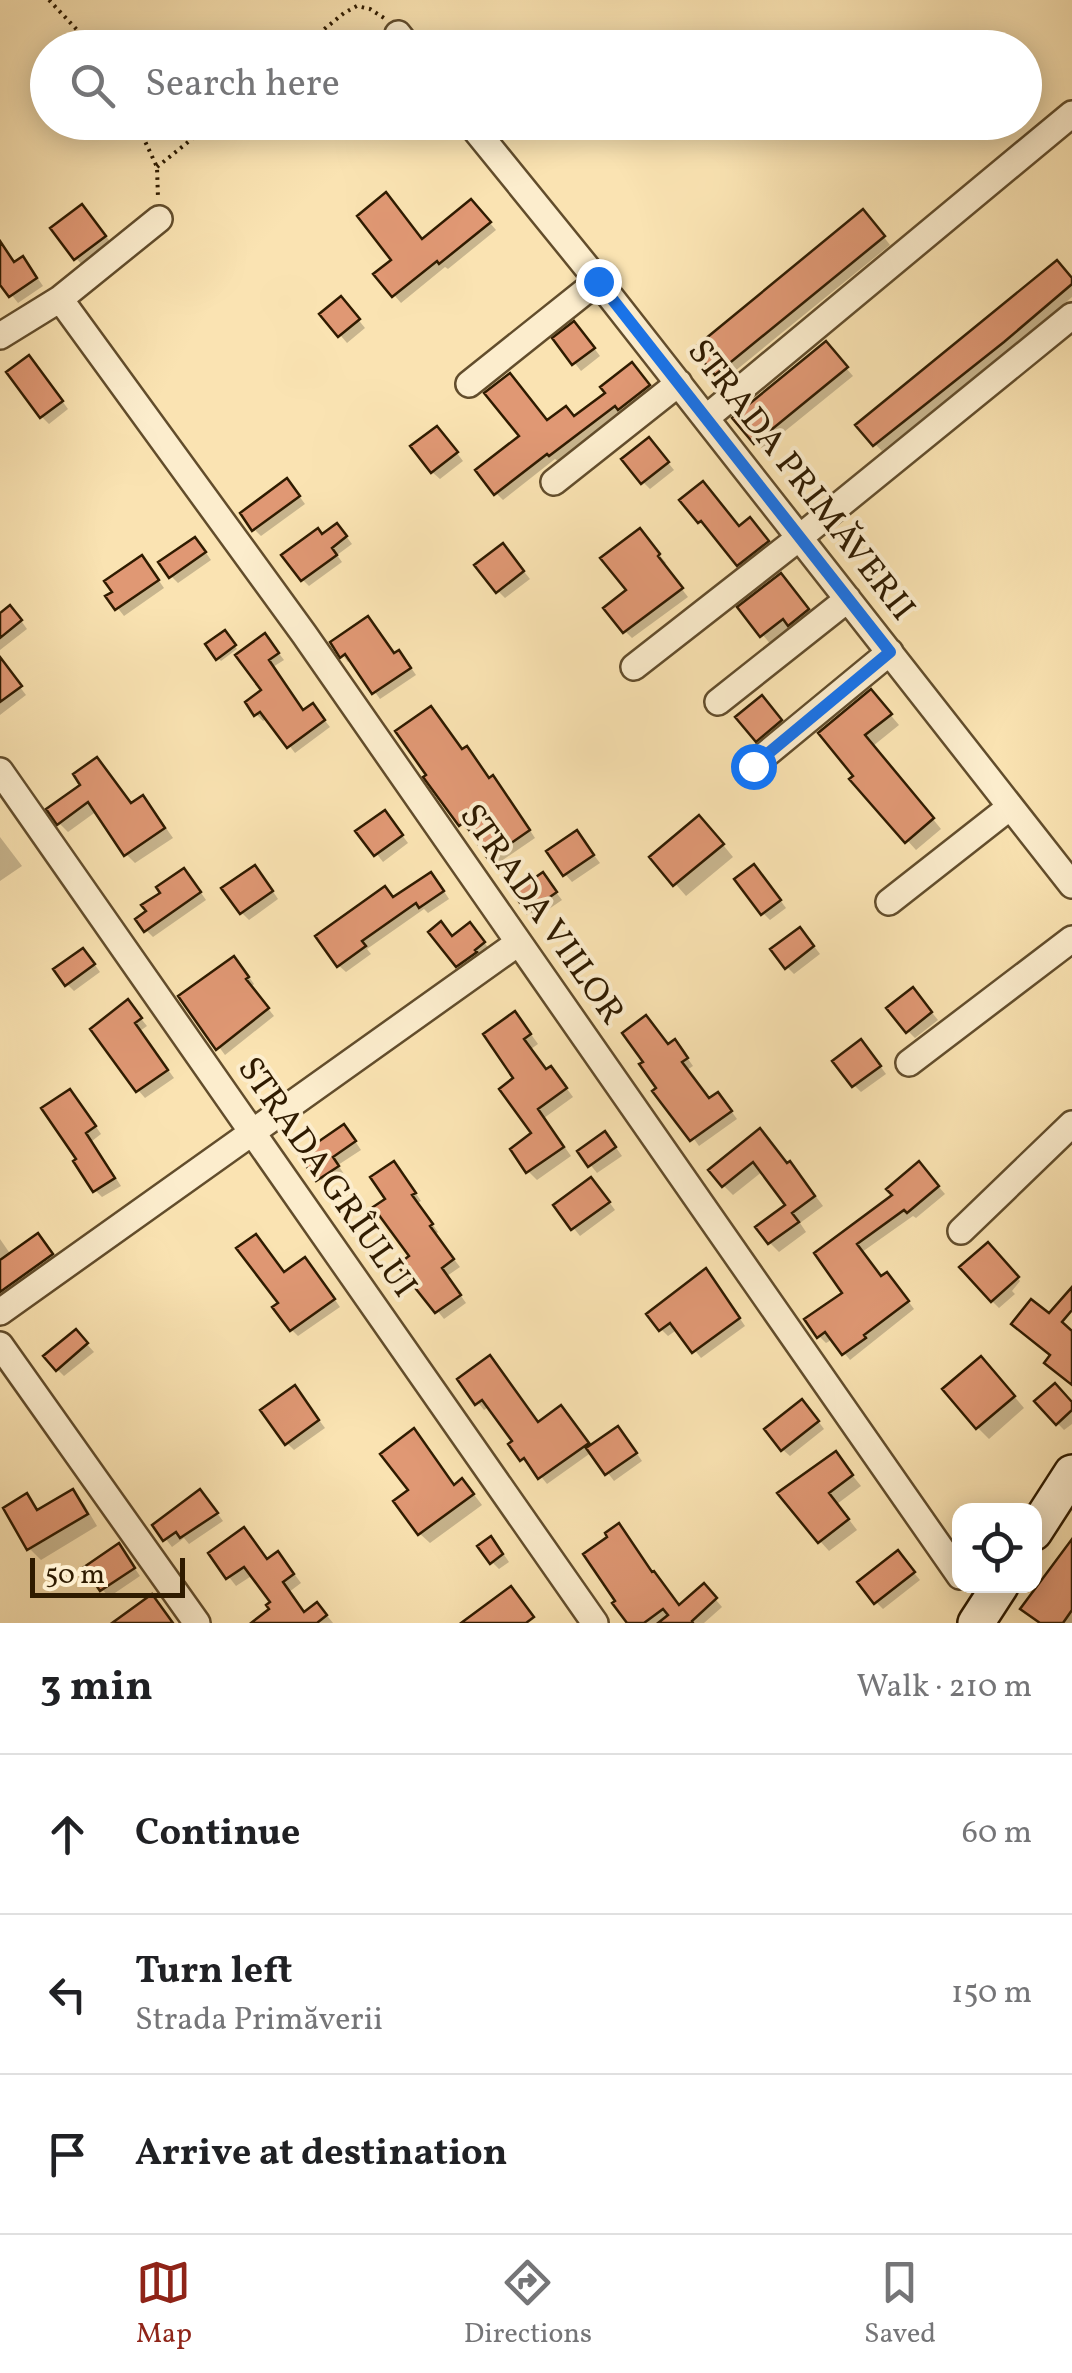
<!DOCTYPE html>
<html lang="en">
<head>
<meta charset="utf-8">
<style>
	:root { --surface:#fff; --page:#f6f6f6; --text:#202124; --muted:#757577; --line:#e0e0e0; --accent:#8f2418 }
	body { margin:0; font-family:Vollkorn,serif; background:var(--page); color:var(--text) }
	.controls { position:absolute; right:30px; bottom:30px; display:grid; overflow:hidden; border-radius:20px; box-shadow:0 5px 25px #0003 }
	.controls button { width:90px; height:90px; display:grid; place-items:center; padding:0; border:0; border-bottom:2px solid var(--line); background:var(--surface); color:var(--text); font:50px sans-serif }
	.scale { position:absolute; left:30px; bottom:25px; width:155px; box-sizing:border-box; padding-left:10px; border:5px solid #2f1b00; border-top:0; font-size:28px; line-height:35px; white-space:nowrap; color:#2f1b00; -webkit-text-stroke:8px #fcedcd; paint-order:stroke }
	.stop { position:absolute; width:30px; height:30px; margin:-22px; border:8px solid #1a73e8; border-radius:50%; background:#fff }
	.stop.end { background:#1a73e8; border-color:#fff; box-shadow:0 2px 10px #0008 }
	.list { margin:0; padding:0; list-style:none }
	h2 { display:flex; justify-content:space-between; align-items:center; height:130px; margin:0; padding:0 40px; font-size:42px }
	h2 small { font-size:32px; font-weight:400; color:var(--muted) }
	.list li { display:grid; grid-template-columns:65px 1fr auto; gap:30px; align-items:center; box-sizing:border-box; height:160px; padding:0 40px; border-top:2px solid var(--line) }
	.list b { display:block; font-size:38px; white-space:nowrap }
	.list p { margin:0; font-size:32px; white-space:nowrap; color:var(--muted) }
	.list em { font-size:32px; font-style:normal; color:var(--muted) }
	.icon { flex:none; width:55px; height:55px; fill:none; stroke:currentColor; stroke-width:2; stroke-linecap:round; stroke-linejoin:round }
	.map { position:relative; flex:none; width:1072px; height:1623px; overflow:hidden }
	.search { position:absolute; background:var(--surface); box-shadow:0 5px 25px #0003; left:30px; right:30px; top:30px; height:110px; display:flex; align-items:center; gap:25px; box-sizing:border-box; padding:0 35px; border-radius:55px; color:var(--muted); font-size:38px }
	.sheet { height:610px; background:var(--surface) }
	nav { display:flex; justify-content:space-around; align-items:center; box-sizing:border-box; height:140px; border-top:2px solid var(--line); background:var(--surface); font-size:28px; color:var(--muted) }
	nav a { display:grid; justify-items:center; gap:5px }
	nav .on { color:var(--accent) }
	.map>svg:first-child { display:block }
	.shadow { fill:#0003 }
	.building { fill:#e09874; stroke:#2f1b00; stroke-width:2.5 }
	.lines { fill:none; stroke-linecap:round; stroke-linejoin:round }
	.minor-casing { stroke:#624d2c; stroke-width:30 }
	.secondary-casing { stroke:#2f1b00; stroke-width:40 }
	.path { stroke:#2f1b00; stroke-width:4; stroke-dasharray:2.5 5; stroke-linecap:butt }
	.minor { stroke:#fcedcd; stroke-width:25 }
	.secondary { stroke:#fcedcd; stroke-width:35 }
	.route { stroke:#1a73e8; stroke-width:12 }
	.labels { text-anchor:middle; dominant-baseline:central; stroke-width:8; stroke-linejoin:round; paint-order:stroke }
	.street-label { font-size:35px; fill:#2f1b00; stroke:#fcedcd }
</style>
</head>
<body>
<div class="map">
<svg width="1072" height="1623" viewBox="0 0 1072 1623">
	<rect width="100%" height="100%" fill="#fae3b2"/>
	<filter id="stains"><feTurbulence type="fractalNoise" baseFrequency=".002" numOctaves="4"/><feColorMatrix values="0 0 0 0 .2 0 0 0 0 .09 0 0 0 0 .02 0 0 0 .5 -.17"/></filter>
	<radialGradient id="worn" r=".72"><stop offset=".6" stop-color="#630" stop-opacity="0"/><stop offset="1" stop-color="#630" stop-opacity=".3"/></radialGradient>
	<!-- shadow -->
	<path class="shadow" d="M 478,209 L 496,230 L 448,269 L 445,267 L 401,303 L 377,275 L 423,241 Z
		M 89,214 L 112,244 L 83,266 L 76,258 Z
		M 870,219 L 890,245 L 724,380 L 697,349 Z
		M 0,243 L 16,264 L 30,267 L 43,286 L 18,303 L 0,280 Z
		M 1072,280 L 1072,297 L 1011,349 L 882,451 L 875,444 Z
		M 348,307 L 365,328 L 347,343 L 323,315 Z
		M 581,331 L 600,356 L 581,371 L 556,339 Z
		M 832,352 L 853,376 L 763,449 L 756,442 Z
		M 36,365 L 68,409 L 49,424 L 42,417 Z
		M 639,372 L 655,393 L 624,412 L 558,461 L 555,459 L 503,500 L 496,493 L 548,423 L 575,419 Z
		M 444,436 L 463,461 L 440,479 L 432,472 Z
		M 656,448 L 674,470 L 650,489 L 643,482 Z
		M 294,489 L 305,504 L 261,536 L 254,529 Z
		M 683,500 L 740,529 L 756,528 L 774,549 L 746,571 Z
		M 343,532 L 352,544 L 337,555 L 342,562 L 309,586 L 303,580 Z
		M 646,538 L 666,563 L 663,565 L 688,597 L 632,638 L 625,631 L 629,591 Z
		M 202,547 L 211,560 L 178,583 L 171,576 Z
		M 510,554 L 530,579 L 505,598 L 498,591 Z
		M 148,565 L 164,588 L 124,616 L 109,597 Z
		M 792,587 L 819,621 L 773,647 L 740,608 Z
		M 17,615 L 27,629 L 0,650 L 0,616 Z
		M 227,636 L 237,649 L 221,661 L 218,658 Z
		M 271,643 L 284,660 L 273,667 L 304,713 L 319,713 L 330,727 L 295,753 L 268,718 L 263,721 L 256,714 L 264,691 Z
		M 333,643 L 395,655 L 405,659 L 416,675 L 380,699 L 352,660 L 348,662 Z
		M 10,674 L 26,695 L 0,715 L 0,675 Z
		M 871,692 L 899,725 L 873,746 L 941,829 L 916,850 L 853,780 Z
		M 768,706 L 787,728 L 765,747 L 758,740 Z
		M 467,749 L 490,780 L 493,778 L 500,785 L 535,838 L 497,864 L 471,829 L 468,831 L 461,824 L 430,775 Z
		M 83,785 L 132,805 L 143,798 L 152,808 L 173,838 L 135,863 L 126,854 L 97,811 L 68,832 L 59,823 Z
		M 391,820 L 408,843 L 383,862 L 359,831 Z
		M 710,829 L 733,857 L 686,896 L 652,857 Z
		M 577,833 L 600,863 L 572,882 L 565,874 Z
		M 0,837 L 22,866 L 0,881 Z
		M 761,874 L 786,908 L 770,920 L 763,913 Z
		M 262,875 L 278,899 L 249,920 L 242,913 Z
		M 190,877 L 206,900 L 153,937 L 146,930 Z
		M 438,882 L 449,899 L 428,913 L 424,909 L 367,949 L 371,954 L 346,972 L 338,965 L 394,899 Z
		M 549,883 L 562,900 L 536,918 L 529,911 Z
		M 477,933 L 490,950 L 465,972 L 458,965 L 453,939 Z
		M 807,937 L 820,954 L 794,974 L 787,967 Z
		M 90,958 L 100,972 L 74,991 L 67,984 Z
		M 241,966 L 254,984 L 251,987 L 274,1016 L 225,1055 L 182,997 Z
		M 920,998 L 938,1020 L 915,1038 L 908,1031 Z
		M 134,1010 L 147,1026 L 140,1031 L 174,1078 L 145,1098 L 138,1090 Z
		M 523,1023 L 538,1044 L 531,1049 L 548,1072 L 559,1078 L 573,1097 L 544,1118 L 571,1156 L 537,1180 L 528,1171 L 535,1134 L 517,1079 Z
		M 669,1047 L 681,1049 L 693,1066 L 687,1070 L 710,1101 L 724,1101 L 737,1119 L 699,1146 L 659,1089 Z
		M 868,1050 L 886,1074 L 861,1092 L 854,1085 Z
		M 77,1099 L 101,1134 L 92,1141 L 121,1186 L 102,1197 L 95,1190 Z
		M 760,1132 L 788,1165 L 799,1174 L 823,1206 L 800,1223 L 806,1232 L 779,1252 L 770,1243 L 788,1206 L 763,1171 L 733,1195 L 724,1186 Z
		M 351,1135 L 361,1150 L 338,1165 L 344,1174 L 326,1186 L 303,1156 Z
		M 612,1142 L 622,1156 L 597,1173 L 580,1152 Z
		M 401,1171 L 421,1201 L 417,1203 L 438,1232 L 435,1235 L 460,1267 L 447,1276 L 466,1303 L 444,1319 L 401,1265 L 413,1257 L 388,1199 Z
		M 926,1172 L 945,1194 L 916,1218 L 913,1216 L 862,1252 L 882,1279 L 894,1282 L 914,1309 L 850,1360 L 833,1339 L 826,1343 L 819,1336 L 846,1294 L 818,1254 Z
		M 598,1187 L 615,1210 L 580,1236 L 556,1206 Z
		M 0,1239 L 11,1255 L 45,1243 L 59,1262 L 0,1298 Z
		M 995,1252 L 1020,1281 L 1012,1291 L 1015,1294 L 999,1308 L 992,1301 Z
		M 312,1267 L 340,1307 L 298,1336 L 291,1329 L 281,1303 L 285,1274 Z
		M 713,1279 L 745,1326 L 701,1358 L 678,1329 L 668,1336 L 661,1329 Z
		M 76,1332 L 94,1352 L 64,1376 L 57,1369 Z
		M 992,1370 L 1024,1408 L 989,1439 L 977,1427 Z
		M 460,1380 L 539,1424 L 567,1416 L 591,1448 L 625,1436 L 642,1461 L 614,1481 L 592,1452 L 547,1484 L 531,1464 L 529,1466 L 522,1459 L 515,1442 L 490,1406 L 484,1410 Z
		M 301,1396 L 325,1428 L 294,1450 L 287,1443 Z
		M 1037,1402 L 1072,1405 L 1072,1424 L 1064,1430 Z
		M 809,1409 L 824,1429 L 790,1456 L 782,1449 Z
		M 414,1431 L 424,1441 L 455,1487 L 472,1492 L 482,1505 L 430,1543 L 419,1533 L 412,1491 Z
		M 835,1454 L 861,1486 L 837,1504 L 857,1530 L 829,1551 L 820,1541 Z
		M 72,1492 L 84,1504 L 97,1526 L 41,1560 L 29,1548 L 27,1496 L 40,1511 Z
		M 207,1499 L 223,1521 L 189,1544 L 184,1538 L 172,1547 L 155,1525 Z
		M 244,1530 L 268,1561 L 286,1563 L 301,1583 L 289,1592 L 306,1614 L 325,1613 L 333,1623 L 255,1623 L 273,1610 L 273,1603 L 253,1575 L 236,1586 L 211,1554 Z
		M 1072,1544 L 1072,1623 L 1041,1623 Z
		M 498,1546 L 509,1562 L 499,1569 L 492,1562 Z
		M 125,1554 L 140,1576 L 109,1597 L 102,1589 Z
		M 904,1561 L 920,1580 L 883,1609 L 876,1602 Z
		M 652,1573 L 680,1607 L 704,1586 L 722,1607 L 704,1623 L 630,1623 Z"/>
	<!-- building -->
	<path class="building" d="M 386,192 L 422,239 L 471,199 L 491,222 L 439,264 L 437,261 L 392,297 L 373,274 L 391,260 L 357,216 Z
		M 82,204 L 106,236 L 74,260 L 50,228 Z
		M 863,209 L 885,236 L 715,375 L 693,349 Z
		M 0,241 L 14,262 L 23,256 L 37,278 L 9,297 L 0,285 Z
		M 1057,260 L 1072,278 L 1072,284 L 1004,342 L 873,446 L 855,425 Z
		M 341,296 L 360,319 L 338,337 L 319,314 Z
		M 574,321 L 595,348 L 572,365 L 552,338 Z
		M 826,341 L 848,367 L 754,444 L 732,418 Z
		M 29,355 L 63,401 L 40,418 L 6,372 Z
		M 632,362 L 650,385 L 618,410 L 615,406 L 549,456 L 547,454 L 494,495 L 475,470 L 519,436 L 484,393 L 510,373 L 547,420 L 566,406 L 574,416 L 605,393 L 600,387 Z
		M 437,426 L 458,452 L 431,473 L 410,446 Z
		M 649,437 L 669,462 L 641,484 L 621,459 Z
		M 287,478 L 300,496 L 252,531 L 240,513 Z
		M 703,481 L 739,526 L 750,517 L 769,541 L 737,566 L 701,521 L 698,523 L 679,500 Z
		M 337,523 L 347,536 L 332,548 L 337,555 L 301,581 L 281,555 L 318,528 L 322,534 Z
		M 640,528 L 660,554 L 658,556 L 683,588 L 623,633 L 603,608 L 626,590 L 600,558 Z
		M 195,537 L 206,552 L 169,578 L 158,562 Z
		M 503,543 L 524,571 L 496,593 L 474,565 Z
		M 142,555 L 159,580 L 115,610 L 105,596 L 112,592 L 104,581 Z
		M 781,573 L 809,609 L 788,626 L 783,619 L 760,637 L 737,607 Z
		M 10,605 L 22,620 L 0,638 L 0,613 Z
		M 368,616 L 394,653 L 399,650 L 411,668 L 372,694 L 345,654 L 340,658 L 330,642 Z
		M 225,630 L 236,645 L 216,660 L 205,644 Z
		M 265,633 L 279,653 L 269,660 L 303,710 L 313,703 L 325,720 L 287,748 L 260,712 L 254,716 L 245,702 L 261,690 L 235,655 Z
		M 0,657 L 22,686 L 0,702 Z
		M 871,689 L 892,714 L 865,735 L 934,818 L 905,843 L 849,779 L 853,776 L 818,733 Z
		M 762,695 L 782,720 L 756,742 L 735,717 Z
		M 431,706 L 462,749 L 467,746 L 489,778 L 493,775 L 530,830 L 488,859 L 464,822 L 459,826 L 434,792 L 423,777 L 426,775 L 395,731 Z
		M 97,757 L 131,803 L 143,795 L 165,828 L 124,856 L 88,802 L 57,825 L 46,809 L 80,785 L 73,774 Z
		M 385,810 L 403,835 L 374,856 L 355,831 Z
		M 699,815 L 724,844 L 673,886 L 649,857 Z
		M 577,830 L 594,855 L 563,876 L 546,851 Z
		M 754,864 L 781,900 L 761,915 L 734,879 Z
		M 255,865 L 273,891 L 240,914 L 221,888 Z
		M 184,868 L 201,892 L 144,932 L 135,919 L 146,911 L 141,905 L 160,893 L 156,887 Z
		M 431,872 L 444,891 L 419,908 L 416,903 L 362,941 L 366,946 L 337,967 L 315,936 L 385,886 L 393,897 Z
		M 543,872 L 557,892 L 527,913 L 513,893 Z
		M 441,921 L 452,936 L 470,922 L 485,942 L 475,950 L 477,952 L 456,967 L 428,932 Z
		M 800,927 L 814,946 L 785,969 L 770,949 Z
		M 83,948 L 95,964 L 65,986 L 53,969 Z
		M 234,956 L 249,977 L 246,979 L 269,1008 L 216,1050 L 178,996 Z
		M 913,987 L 932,1012 L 906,1033 L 886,1008 Z
		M 128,999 L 142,1018 L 135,1023 L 168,1070 L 136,1092 L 90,1029 Z
		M 515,1011 L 531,1034 L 524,1039 L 546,1069 L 551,1066 L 567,1088 L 538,1109 L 564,1147 L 526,1173 L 510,1149 L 531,1133 L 499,1089 L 513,1078 L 483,1034 Z
		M 646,1015 L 668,1044 L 675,1039 L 688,1058 L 682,1062 L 709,1098 L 718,1092 L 732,1111 L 690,1141 L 652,1091 L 656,1088 L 639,1064 L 643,1062 L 622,1033 Z
		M 861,1039 L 881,1066 L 852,1087 L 832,1061 Z
		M 70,1089 L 96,1126 L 86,1133 L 115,1178 L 93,1192 L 73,1161 L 76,1159 L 41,1108 Z
		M 344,1124 L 356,1141 L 333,1157 L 339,1166 L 316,1181 L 299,1155 Z
		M 760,1128 L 787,1163 L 790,1161 L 815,1196 L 792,1213 L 799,1222 L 768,1244 L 755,1227 L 785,1205 L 753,1162 L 722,1187 L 708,1170 Z
		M 605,1131 L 616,1147 L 588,1167 L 577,1151 Z
		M 394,1161 L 416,1193 L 412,1195 L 433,1224 L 430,1226 L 454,1259 L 442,1268 L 461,1295 L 435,1313 L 397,1265 L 409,1256 L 373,1207 L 385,1199 L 370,1177 Z
		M 919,1161 L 939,1186 L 907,1213 L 904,1210 L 857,1244 L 881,1276 L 887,1272 L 909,1301 L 864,1335 L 866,1338 L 842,1355 L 825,1332 L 817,1338 L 804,1319 L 842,1293 L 814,1253 L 892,1195 L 886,1189 Z
		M 591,1177 L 610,1202 L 571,1230 L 553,1205 Z
		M 38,1233 L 53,1254 L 0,1292 L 0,1260 Z
		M 256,1234 L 284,1272 L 305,1257 L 335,1299 L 290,1331 L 272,1307 L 278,1303 L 236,1248 Z
		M 988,1242 L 1019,1277 L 991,1302 L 959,1267 Z
		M 706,1268 L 740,1318 L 692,1353 L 670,1323 L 659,1331 L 646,1314 Z
		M 1072,1287 L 1072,1310 L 1062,1322 L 1072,1331 L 1072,1385 L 1044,1363 L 1050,1355 L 1011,1324 L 1031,1299 L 1049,1313 Z
		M 76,1329 L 88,1343 L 56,1371 L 43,1356 Z
		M 490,1355 L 538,1422 L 561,1405 L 589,1443 L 538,1479 L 524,1458 L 520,1461 L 508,1444 L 512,1441 L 482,1400 L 475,1405 L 457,1379 Z
		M 981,1356 L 1015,1396 L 976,1429 L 942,1389 Z
		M 1055,1383 L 1072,1402 L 1072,1410 L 1056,1425 L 1034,1401 Z
		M 295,1385 L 319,1420 L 285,1445 L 260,1410 Z
		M 802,1399 L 819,1421 L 781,1451 L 764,1429 Z
		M 618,1426 L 637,1453 L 605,1475 L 586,1448 Z
		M 414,1428 L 454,1485 L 462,1478 L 474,1494 L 418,1535 L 393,1501 L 408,1490 L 380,1454 Z
		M 836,1451 L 853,1475 L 829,1493 L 849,1519 L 818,1543 L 777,1493 Z
		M 73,1489 L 88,1514 L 27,1550 L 3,1508 L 27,1493 L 37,1510 Z
		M 200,1489 L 218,1513 L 180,1538 L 176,1532 L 163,1541 L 152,1525 Z
		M 619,1523 L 652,1572 L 654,1571 L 679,1605 L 704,1583 L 717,1598 L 692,1621 L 693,1623 L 658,1623 L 668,1615 L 663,1609 L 644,1623 L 627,1623 L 612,1603 L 615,1601 L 583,1554 L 607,1537 L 605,1533 Z
		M 244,1527 L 267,1559 L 278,1551 L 294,1574 L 283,1582 L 304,1612 L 317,1602 L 327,1615 L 317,1623 L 251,1623 L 269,1609 L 266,1605 L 270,1602 L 244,1567 L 226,1579 L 208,1553 Z
		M 491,1536 L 503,1554 L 490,1564 L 477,1546 Z
		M 1072,1539 L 1072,1610 L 1063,1623 L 1040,1623 L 1020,1609 Z
		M 119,1543 L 135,1568 L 100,1591 L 84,1567 Z
		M 898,1550 L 915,1572 L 874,1604 L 857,1582 Z
		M 511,1586 L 534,1617 L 526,1623 L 461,1623 Z
		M 152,1594 L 173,1623 L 112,1623 Z"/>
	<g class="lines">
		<!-- minor casing -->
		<g class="minor-casing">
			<path id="minor" d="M 398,34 L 409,48
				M 469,122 L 598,281 L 1072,885
				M 60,299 L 304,634 L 960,1576
				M 0,336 L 60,299 L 159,219
				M 469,384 L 598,281
				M 706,418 L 1072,114
				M 554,482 L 679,383
				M 634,667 L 799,538 L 1072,316
				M 718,702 L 848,599
				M 753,765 L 890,652
				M 0,771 L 595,1623
				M 889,902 L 1010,807
				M 909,1063 L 1072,939
				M 961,1231 L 1072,1124
				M 0,1312 L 518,943
				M 0,1345 L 197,1623"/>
		</g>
		<!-- secondary casing -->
		<g class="secondary-casing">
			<path id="secondary" d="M 1034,1532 L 1072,1473
				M 976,1623 L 1000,1586"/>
		</g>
		<!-- path -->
		<path class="path" d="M 49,0 L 94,48
			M 301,48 L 344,13 L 357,6 L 370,9 L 384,18
			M 136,122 L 157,167 L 158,198
			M 157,167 L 213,122"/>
		<!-- minor -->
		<use href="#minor" class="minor"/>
		<!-- secondary -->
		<use href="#secondary" class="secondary"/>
	</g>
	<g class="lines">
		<!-- route -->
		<path class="route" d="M 598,281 L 890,652 L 753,766"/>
	</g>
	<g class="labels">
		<!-- street labels -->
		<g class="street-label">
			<text transform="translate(800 481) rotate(52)">STRADA PRIMĂVERII</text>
			<text transform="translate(541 915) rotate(55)">STRADA VIILOR</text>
			<text transform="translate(326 1178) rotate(55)">STRADA GRÎULUI</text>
		</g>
	</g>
	<rect width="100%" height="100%" filter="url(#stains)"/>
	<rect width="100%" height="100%" fill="url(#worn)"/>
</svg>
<div class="controls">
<button><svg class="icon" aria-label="locate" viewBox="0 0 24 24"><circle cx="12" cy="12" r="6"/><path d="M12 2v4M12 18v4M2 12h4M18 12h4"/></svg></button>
</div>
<div class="scale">50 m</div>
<div class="stop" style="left:753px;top:766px"></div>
<div class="stop end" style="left:598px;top:281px"></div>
<div class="search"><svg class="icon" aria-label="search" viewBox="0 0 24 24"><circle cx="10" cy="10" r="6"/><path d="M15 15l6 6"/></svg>Search here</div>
</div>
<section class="sheet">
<h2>3 min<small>Walk · 210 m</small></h2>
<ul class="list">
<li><svg class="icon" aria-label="ahead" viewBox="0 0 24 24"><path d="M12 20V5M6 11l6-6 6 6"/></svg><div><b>Continue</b></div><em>60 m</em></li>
<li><svg class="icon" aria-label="left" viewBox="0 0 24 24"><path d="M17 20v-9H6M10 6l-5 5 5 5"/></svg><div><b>Turn left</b><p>Strada Primăverii</p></div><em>150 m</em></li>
<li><svg class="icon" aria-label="arrive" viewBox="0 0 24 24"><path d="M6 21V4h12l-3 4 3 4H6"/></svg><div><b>Arrive at destination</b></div></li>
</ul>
</section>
<nav>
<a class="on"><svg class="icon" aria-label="map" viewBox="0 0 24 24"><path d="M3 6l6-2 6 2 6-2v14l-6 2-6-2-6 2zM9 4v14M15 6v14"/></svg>Map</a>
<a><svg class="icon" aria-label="directions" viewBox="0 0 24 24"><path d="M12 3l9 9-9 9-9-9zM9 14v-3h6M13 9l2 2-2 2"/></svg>Directions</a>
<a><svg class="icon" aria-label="saved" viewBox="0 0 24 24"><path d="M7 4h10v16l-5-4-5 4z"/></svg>Saved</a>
</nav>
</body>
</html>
